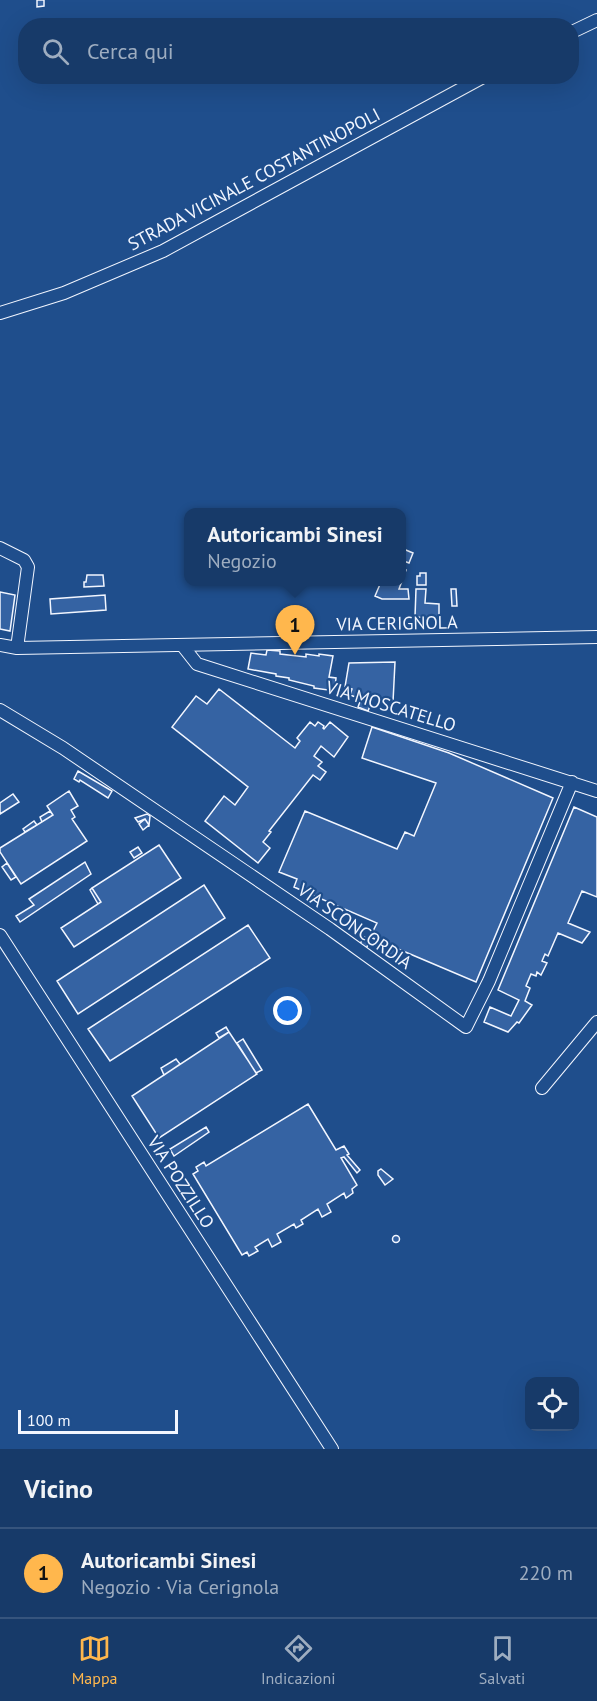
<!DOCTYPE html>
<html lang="it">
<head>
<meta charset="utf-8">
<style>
	:root { --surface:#173a69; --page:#244571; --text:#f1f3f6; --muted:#9eadc0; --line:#36547d; --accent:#ffb74d }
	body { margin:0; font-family:"PT Sans",sans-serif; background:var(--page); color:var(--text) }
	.controls { position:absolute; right:18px; bottom:18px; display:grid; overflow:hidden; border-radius:12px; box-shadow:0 6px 24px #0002 }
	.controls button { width:54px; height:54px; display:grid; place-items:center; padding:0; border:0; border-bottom:2px solid var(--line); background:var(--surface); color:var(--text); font:30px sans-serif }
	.scale { position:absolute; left:18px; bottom:15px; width:160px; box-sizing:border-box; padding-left:6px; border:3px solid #f2f6ff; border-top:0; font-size:16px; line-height:21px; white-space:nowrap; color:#f2f6ff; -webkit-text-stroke:4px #1f4e8c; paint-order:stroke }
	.you { position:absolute; left:288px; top:1011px; width:21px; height:21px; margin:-15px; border:4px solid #fff; border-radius:50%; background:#1a73e8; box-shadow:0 0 0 9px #1a73e833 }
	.badge { display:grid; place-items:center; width:39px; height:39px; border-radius:50%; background:var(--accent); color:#111; font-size:20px; font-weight:700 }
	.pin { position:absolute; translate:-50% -50px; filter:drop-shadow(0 2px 3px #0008) }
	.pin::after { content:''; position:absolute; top:32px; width:21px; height:18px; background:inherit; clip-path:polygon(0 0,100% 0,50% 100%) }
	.popup { position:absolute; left:184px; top:508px; width:222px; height:78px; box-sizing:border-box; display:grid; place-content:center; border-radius:12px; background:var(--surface); filter:drop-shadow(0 2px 4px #0005); font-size:20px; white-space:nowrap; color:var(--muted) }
	.popup b { font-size:22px; color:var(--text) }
	.popup::after { content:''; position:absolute; left:50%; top:100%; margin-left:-12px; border:12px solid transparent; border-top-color:var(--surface) }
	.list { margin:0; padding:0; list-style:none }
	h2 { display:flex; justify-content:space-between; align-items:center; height:78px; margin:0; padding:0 24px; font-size:26px }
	h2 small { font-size:20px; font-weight:400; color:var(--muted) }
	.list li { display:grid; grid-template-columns:39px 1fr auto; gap:18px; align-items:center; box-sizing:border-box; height:90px; padding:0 24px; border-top:2px solid var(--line) }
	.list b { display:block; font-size:22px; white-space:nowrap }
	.list p { margin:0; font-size:20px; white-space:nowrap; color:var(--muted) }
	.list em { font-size:20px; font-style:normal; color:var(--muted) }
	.icon { flex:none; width:33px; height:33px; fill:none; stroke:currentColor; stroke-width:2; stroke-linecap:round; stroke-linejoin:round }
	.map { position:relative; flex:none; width:597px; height:1449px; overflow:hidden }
	.search { position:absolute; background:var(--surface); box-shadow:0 6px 24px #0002; left:18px; right:18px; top:18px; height:66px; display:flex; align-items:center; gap:15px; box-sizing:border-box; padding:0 21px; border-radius:24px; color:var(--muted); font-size:22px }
	.sheet { height:168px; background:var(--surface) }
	nav { display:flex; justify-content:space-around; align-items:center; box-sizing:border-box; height:84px; border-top:2px solid var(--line); background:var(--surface); font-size:16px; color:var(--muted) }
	nav a { display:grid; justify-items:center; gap:3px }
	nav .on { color:var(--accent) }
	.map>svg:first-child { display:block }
	.building { fill:#3563a3; stroke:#f2f6ff; stroke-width:1.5 }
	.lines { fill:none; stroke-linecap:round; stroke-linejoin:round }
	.minor-casing { stroke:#f2f6ff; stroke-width:14 }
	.minor { stroke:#1f4e8c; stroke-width:12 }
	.labels { text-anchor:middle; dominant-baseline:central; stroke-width:4.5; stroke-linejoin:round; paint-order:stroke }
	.street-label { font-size:18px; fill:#f2f6ff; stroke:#1f4e8c }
</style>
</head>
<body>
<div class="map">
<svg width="597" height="1449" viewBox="0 0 597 1449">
	<rect width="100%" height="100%" fill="#1f4e8c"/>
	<!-- building -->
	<path class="building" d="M 37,0 L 44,0 L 44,6 L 37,7 Z
		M 401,548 L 413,553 L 409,563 L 401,560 Z
		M 401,569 L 406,570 L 399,589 L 408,589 L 409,599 L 382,599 L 375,596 L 381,582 L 401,582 Z
		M 420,573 L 426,573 L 426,585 L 417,585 L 417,576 L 420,576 Z
		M 87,575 L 103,575 L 104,586 L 84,587 L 84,582 L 86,582 Z
		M 416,589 L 426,589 L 425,603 L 439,604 L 439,618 L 415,617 Z
		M 451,589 L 456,589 L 457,606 L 452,606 Z
		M 0,592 L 15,595 L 10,631 L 0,629 Z
		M 105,595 L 106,610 L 51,614 L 50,599 Z
		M 267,650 L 280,651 L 280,654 L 306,657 L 306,654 L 319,656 L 319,654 L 333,656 L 329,677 L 336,678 L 335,689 L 328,688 L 328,690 L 314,688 L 314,686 L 289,680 L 289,678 L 276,676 L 276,674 L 248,669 L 251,653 L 266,655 Z
		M 395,662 L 393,702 L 374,696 L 368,711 L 358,707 L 361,699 L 350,695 L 352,689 L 345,687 L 349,663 Z
		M 219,689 L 295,748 L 300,741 L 297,738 L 310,722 L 315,726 L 318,722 L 324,726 L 323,728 L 324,729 L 330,722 L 348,737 L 334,757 L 321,746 L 314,756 L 322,762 L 318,766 L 326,772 L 320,780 L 313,775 L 269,831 L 271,832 L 263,842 L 270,848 L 258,863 L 205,821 L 224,796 L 235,805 L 248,787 L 172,727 L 196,696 L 207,704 Z
		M 372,727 L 449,753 L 553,798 L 476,982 L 370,937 L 377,923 L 294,887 L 297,879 L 279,872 L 305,811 L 397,849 L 405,832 L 414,836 L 436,783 L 362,758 Z
		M 78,771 L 112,791 L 108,798 L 80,780 L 79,782 L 74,779 Z
		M 69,791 L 78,806 L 71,810 L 75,817 L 72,819 L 87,841 L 21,884 L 0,852 L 0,848 L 53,815 L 47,806 Z
		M 13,794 L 19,802 L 0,814 L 0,803 Z
		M 574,807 L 597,817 L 597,897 L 582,891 L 568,923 L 590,932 L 582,943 L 558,933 L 548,956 L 545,954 L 542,961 L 547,963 L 541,975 L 537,972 L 536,976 L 531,974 L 526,986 L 530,988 L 525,1001 L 532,1005 L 519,1023 L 517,1022 L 508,1032 L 484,1022 L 490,1007 L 511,1016 L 519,1000 L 498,990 Z
		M 50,811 L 53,815 L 42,822 L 40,817 Z
		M 147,814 L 150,816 L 149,825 L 145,819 L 138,822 L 135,818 Z
		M 145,819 L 149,825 L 143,830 L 139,824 Z
		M 34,821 L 37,825 L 25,832 L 23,829 Z
		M 159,845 L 181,878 L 74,947 L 61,928 L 101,902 L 92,888 Z
		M 138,847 L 142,853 L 134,858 L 130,852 Z
		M 85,862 L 91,874 L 20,922 L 16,916 L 34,905 L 29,899 Z
		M 7,863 L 16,877 L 11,880 L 2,867 Z
		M 204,885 L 225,918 L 78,1014 L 57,981 Z
		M 92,888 L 101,902 L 98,904 L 90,890 Z
		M 248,925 L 270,958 L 110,1061 L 88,1029 Z
		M 364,937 L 370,940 L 366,949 L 360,944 Z
		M 392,947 L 397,949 L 393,959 L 388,957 Z
		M 226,1027 L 229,1032 L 219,1038 L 216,1033 Z
		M 229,1032 L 257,1074 L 159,1138 L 132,1096 Z
		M 243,1039 L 262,1070 L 256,1073 L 237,1043 Z
		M 176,1059 L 180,1064 L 164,1075 L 161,1068 Z
		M 308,1104 L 336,1150 L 344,1146 L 349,1154 L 347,1155 L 360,1170 L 357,1173 L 344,1157 L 341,1158 L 357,1185 L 352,1189 L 353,1193 L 346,1198 L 344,1193 L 327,1204 L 331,1212 L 322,1217 L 318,1209 L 301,1220 L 303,1224 L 296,1228 L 294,1224 L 277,1234 L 281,1242 L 272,1247 L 268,1239 L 255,1247 L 258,1251 L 249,1256 L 247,1252 L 242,1255 L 193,1174 L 198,1171 L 196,1167 L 204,1162 L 206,1166 Z
		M 206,1127 L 209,1132 L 174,1156 L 170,1149 Z
		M 381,1169 L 393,1179 L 385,1185 L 378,1175 L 378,1171 Z
		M392.5 1239a3.5 3.5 0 1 1 7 0a3.5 3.5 0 1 1-7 0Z"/>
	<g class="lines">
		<!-- minor casing -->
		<g class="minor-casing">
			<path id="minor" d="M 572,32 L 597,20
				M 0,313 L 64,293 L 163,251 L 485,76
				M 0,548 L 24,560 L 28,567 L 17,648
				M 0,645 L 17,648 L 597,637
				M 182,645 L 197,664 L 597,791
				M 0,710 L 63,748 L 330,929 L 466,1027 L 489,981 L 572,782
				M 0,935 L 332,1449
				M 542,1088 L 597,1022"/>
		</g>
		<!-- minor -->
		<use href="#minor" class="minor"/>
	</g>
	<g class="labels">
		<!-- street labels -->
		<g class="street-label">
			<text transform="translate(254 179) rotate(-28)">STRADA VICINALE COSTANTINOPOLI</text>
			<text transform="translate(397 623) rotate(-1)">VIA CERIGNOLA</text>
			<text transform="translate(391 706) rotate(17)">VIA MOSCATELLO</text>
			<text transform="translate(355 926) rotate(35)">VIA SCONCORDIA</text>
			<text transform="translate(181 1182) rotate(57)">VIA POZZILLO</text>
		</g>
	</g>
</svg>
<div class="controls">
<button><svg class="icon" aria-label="locate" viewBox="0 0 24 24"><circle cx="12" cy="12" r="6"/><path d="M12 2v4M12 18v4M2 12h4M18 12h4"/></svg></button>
</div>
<div class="scale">100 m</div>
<div class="you"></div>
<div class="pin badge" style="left:295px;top:655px">1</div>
<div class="popup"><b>Autoricambi Sinesi</b>Negozio</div>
<div class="search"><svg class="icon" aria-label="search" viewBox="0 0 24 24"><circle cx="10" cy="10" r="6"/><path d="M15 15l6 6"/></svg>Cerca qui</div>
</div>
<section class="sheet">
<h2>Vicino<small></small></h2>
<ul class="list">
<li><span class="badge">1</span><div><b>Autoricambi Sinesi</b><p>Negozio · Via Cerignola</p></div><em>220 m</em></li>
</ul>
</section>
<nav>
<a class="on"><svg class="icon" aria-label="map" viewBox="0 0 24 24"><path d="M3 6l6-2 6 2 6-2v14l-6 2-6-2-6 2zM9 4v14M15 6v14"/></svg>Mappa</a>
<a><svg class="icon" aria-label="directions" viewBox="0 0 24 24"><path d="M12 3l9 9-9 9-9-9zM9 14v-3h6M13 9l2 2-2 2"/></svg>Indicazioni</a>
<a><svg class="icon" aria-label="saved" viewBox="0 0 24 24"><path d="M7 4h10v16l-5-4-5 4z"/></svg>Salvati</a>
</nav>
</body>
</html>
